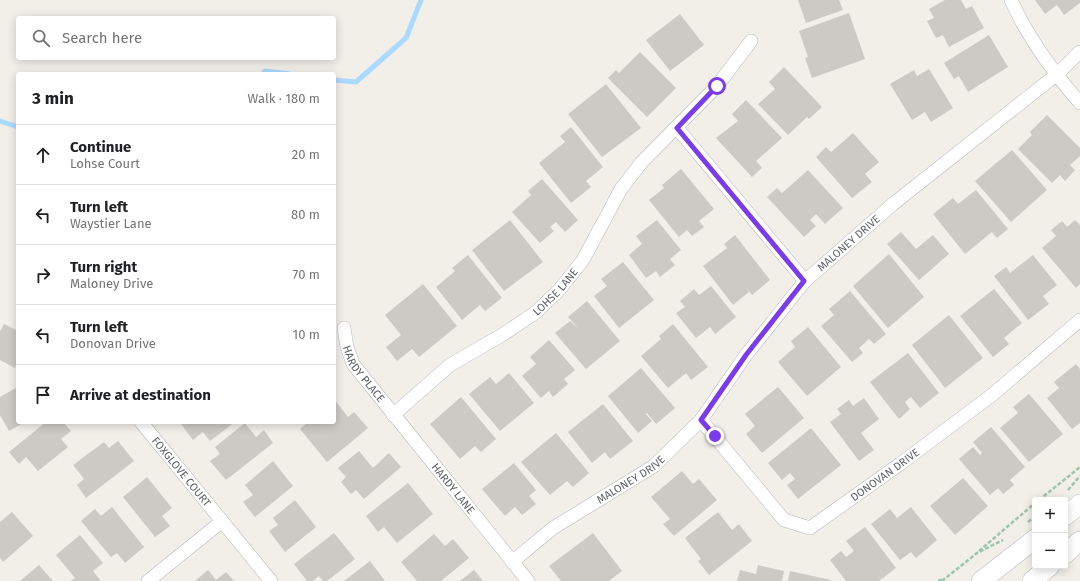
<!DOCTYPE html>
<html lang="en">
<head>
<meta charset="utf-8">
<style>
	:root { --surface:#fff; --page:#f6f6f6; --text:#202124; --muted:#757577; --line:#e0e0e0 }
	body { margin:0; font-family:"Fira Sans",sans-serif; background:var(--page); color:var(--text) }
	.controls { position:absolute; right:12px; bottom:12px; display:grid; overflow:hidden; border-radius:4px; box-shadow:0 2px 10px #0003 }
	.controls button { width:36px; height:36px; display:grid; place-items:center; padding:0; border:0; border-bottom:1px solid var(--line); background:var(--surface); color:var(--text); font:20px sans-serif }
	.stop { position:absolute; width:12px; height:12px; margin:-9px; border:3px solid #7c3aed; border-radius:50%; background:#fff }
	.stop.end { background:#7c3aed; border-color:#fff; box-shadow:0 1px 4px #0008 }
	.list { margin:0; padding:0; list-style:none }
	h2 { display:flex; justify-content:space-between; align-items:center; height:52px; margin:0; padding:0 16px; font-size:17px }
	h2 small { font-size:13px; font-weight:400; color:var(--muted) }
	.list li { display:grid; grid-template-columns:26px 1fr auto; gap:12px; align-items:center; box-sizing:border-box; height:60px; padding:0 16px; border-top:1px solid var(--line) }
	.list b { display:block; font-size:15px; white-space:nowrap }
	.list p { margin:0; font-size:13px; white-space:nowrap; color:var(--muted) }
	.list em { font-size:13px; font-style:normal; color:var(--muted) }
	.icon { flex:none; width:22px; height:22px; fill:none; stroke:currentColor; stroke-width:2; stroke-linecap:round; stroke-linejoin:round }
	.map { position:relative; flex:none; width:1080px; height:581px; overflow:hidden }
	.search { position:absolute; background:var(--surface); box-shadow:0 2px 10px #0003; left:16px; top:16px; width:320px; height:44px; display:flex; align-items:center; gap:10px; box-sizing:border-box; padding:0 14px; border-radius:4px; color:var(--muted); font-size:15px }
	.panel { position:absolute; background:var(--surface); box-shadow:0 2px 10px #0003; left:16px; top:72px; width:320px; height:352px; border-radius:4px }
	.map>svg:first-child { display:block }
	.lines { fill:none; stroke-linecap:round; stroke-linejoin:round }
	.stream { stroke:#aadaff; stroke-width:5 }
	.building { fill:#cccac5 }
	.street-casing { stroke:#b5b8bc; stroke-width:14 }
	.secondary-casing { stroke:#b6babf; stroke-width:20 }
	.path { stroke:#9cc7a9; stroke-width:2.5; stroke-dasharray:4 2; stroke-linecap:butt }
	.street { stroke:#fff; stroke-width:13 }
	.secondary { stroke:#fff; stroke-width:19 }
	.route { stroke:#7c3aed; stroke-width:5 }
	.labels { text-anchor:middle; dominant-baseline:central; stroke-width:3; stroke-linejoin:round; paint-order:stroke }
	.street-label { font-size:11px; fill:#5f6368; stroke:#fff }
</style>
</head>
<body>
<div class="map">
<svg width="1080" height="581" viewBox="0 0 1080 581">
	<rect width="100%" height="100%" fill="#f1efe8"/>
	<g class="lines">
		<!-- stream -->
		<path class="stream" d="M 263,74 L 265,71 L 290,74
			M 334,80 L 356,82 L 406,38 L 421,0
			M 0,121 L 18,127"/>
	</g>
	<!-- building -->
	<path class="building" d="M 798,0 L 839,0 L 843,10 L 806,23 Z
		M 945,0 L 961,0 L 966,9 L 972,6 L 984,28 L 949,47 L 943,35 L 936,38 L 927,21 L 934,18 L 929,9 Z
		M 1035,0 L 1080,0 L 1080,3 L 1064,15 L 1057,5 L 1045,14 Z
		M 849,13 L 865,59 L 812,78 L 805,58 L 808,57 L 799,31 Z
		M 680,14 L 704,45 L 670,71 L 646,40 Z
		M 989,35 L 1008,67 L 968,92 L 959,76 L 954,79 L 944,63 Z
		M 640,52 L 676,88 L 647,117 L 608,78 L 616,70 L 619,73 Z
		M 784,67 L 822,107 L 809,119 L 807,117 L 788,135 L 758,104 L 775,89 L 769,82 Z
		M 929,69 L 953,108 L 931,122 L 925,112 L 912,120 L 890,84 L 914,70 L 917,76 Z
		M 606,84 L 641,128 L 602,157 L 568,114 Z
		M 746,100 L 782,138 L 756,161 L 762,168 L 752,177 L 716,138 L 738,121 L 732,114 Z
		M 1047,115 L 1080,148 L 1080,156 L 1070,165 L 1075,170 L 1065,181 L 1060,175 L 1052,183 L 1018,149 L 1032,135 L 1030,132 Z
		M 571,127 L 603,167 L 586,181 L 591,187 L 571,203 L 539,163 L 565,142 L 560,136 Z
		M 853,133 L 879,162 L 865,174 L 872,182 L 852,198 L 816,157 L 826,147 L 831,152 Z
		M 1012,150 L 1047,190 L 1011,222 L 975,181 Z
		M 681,169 L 714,209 L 699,221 L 704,227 L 692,236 L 687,230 L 679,237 L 649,200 L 664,188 L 662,185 Z
		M 808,170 L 843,208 L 825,224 L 816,214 L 810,220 L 816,226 L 804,237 L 767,197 L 777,188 L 782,193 Z
		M 542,179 L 578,220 L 565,232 L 556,222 L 550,227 L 554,231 L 540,243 L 512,212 L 531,195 L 528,191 Z
		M 976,190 L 1008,229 L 997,238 L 992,232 L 965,254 L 933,214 L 953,198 L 958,204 Z
		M 510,220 L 543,262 L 504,291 L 472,250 Z
		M 657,220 L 681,250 L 670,259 L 675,265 L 660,277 L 656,271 L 646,278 L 629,255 L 642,244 L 636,236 Z
		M 1075,220 L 1080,225 L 1080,284 L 1076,288 L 1042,248 L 1056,236 L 1051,230 L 1062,221 L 1067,227 Z
		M 901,232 L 916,249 L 933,235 L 949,254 L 919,280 L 887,244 Z
		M 735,235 L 770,280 L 752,295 L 744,285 L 749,292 L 733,305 L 703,266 L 727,248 L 724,244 Z
		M 889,254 L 924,297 L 888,328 L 853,286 Z
		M 468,255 L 502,298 L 485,311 L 480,305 L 462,320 L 436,287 L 455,271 L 452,268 Z
		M 1033,255 L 1057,285 L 1043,296 L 1049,304 L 1028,320 L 994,276 L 1006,267 L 1010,273 Z
		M 623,262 L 654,300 L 619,328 L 594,296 L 607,286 L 601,279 Z
		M 423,284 L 457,326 L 419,357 L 412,349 L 397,361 L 386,347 L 401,335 L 385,315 Z
		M 711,286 L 736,317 L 715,334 L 710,327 L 696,338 L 676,313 L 685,307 L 680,301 L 694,289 L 699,295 Z
		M 994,289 L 1022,323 L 1004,338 L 1009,344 L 993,357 L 960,316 Z
		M 850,291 L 886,334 L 874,344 L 869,339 L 859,348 L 863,353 L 852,362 L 821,326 L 834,315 L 829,309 Z
		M 587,301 L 620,341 L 586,369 L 555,333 L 570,321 L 578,328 L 568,317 Z
		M 949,315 L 983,358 L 945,388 L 912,345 Z
		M 4,324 L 18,331 L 18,361 L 15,368 L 0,360 L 0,331 Z
		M 673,324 L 708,367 L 691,380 L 686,373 L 668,388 L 641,356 L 661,339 L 659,336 Z
		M 808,327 L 841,367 L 807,396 L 778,362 L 795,347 L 791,341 Z
		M 549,340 L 575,370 L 564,379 L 568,384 L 553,397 L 549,391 L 541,398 L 522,376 L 536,364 L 530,357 Z
		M 908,353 L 939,393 L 920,408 L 911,397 L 905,402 L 910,409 L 899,419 L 870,382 Z
		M 1076,364 L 1080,369 L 1080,423 L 1072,429 L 1047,398 L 1059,388 L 1054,382 Z
		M 641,368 L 675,408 L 656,424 L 647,413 L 646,414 L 652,421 L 638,433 L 608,396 Z
		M 509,373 L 534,403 L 500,431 L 469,394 L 490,377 L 496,384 Z
		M 778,387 L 804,418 L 762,453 L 746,434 L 755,426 L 745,414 Z
		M 16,388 L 18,392 L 18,422 L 25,422 L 9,431 L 0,415 L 0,397 Z
		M 1029,394 L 1063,434 L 1029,462 L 1000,428 L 1018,413 L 1013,407 Z
		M 461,397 L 496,439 L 481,452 L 475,446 L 460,459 L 430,424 Z
		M 864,398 L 879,419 L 861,433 L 874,450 L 859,461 L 830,422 L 841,414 L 837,409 L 849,400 L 853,406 Z
		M 334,399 L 348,417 L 354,412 L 368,428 L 327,462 L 300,429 L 308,422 L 334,422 Z
		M 603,404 L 633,441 L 610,459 L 605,452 L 592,463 L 568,432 Z
		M 46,422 L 63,422 L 71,431 L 61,439 L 68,447 L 38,471 L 26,457 L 19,464 L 9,452 Z
		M 184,422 L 235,422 L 210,441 L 203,432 L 193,440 L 181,424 Z
		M 245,423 L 256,437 L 264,430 L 273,443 L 226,480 L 210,461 L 220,454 L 215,447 Z
		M 991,427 L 1025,467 L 1010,480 L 1014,485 L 1003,494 L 998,488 L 990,495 L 959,459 L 973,447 L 980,455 L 982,453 L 973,442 Z
		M 811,428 L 841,465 L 798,499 L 787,485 L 795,479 L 790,473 L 782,480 L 768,463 Z
		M 556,433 L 589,473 L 573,487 L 567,481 L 550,495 L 521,462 Z
		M 118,441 L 134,461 L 86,498 L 77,485 L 84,479 L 73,465 L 104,442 L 109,448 Z
		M 359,451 L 373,468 L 389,453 L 401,467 L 364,499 L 356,490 L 351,494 L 341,482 L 346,477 L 338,468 Z
		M 273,461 L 293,486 L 255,517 L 243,502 L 253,495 L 245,485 Z
		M 514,463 L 536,490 L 529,496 L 536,504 L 522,515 L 515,507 L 505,516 L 482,489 Z
		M 682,471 L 693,484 L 699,479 L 717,500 L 674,536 L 663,524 L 670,519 L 651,497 Z
		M 147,477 L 172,508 L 162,516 L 170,526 L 155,537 L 123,497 Z
		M 963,478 L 988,506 L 955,535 L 930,506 Z
		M 408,483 L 433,514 L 397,543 L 384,527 L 378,532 L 366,516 Z
		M 295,500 L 316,527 L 285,552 L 269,531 L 278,525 L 273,518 Z
		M 112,507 L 144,547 L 125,563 L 117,553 L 111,557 L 81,521 L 95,509 L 101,516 Z
		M 911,507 L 937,540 L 916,558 L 911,552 L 900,560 L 871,524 L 890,509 L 897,518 Z
		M 12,512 L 33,536 L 3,562 L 0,558 L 0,522 Z
		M 718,512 L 732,530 L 739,524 L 752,541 L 709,575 L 698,561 L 701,559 L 685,538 Z
		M 865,527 L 896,568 L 879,581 L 846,581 L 830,560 L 841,551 L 846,557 L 854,551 L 846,541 Z
		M 334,533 L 355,559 L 327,581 L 323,581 L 319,576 L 313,581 L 307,581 L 294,564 Z
		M 593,533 L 622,571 L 609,581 L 561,581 L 549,566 Z
		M 434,534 L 445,546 L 453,539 L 469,558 L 441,581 L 417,581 L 401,562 Z
		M 80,535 L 103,563 L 93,571 L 100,580 L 99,581 L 70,581 L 75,578 L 56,555 Z
		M 370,561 L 385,581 L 344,581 Z
		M 39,565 L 53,581 L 20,581 Z
		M 758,565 L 784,571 L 782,581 L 737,581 L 740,570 L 756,574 Z
		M 208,570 L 216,580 L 226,572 L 234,581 L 195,581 Z
		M 474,570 L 483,581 L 460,581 Z
		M 790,571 L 831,580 L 831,581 L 788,581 Z"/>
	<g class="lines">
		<!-- street casing -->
		<g class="street-casing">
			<g id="street">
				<path d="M 1011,0 C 1028,38 1053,72 1080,103"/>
				<path d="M 677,128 L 805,281"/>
				<path id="s1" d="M 344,328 L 347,347 L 353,364 L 528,581"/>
				<path id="s2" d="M 393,415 L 450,365 L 502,335 L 535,313 L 559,290 L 583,260 L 621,189 L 641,163 L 717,86 L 751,41"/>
				<path id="s3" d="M 701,420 L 784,520 L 810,528 L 900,464 L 992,395 L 1080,320"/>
				<path id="s4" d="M 141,422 L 271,581"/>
				<path id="s5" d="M 512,562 L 553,528 L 654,466 L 701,420 L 746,355 L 805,281 L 893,204 L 1056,75 L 1080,52"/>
				<path d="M 148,581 L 221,522"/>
			</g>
		</g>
		<!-- secondary casing -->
		<g class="secondary-casing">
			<path id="secondary" d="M 1065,516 L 1080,504
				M 1065,554 L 1080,541
				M 981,581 L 1035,539
				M 1032,581 L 1050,566"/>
		</g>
		<!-- path -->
		<path class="path" d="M 1068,490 L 1080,476
			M 1039,500 L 1080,467
			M 1028,522 L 1035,516
			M 979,551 L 1035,503
			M 938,581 L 944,579
			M 942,581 L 977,553 L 1003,540"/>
		<!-- street -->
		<use href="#street" class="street"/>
		<!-- secondary -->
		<use href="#secondary" class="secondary"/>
	</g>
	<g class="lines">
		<!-- route -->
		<path class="route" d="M 715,436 L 701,420 L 746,355 L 804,281 L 677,128 L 717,86"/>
	</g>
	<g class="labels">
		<!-- street labels -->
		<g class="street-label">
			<text stroke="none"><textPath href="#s5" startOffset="469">MALONEY DRIVE</textPath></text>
			<text stroke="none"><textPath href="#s2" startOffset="205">LOHSE LANE</textPath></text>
			<text stroke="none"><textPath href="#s1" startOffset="51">HARDY PLACE</textPath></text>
			<text stroke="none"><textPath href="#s4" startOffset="64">FOXGLOVE COURT</textPath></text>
			<text stroke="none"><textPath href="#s3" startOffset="249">DONOVAN DRIVE</textPath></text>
			<text stroke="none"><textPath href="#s5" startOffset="145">MALONEY DRIVE</textPath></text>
			<text stroke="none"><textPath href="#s1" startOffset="197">HARDY LANE</textPath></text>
		</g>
	</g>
</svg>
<div class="controls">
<button>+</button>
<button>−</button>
</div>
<div class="stop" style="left:717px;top:86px"></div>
<div class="stop end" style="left:715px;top:436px"></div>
<div class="search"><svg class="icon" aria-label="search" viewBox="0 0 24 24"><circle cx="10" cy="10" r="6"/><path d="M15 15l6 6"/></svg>Search here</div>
<section class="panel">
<h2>3 min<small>Walk · 180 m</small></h2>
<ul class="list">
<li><svg class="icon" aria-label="ahead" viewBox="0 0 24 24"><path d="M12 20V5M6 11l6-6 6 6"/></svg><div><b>Continue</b><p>Lohse Court</p></div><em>20 m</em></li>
<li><svg class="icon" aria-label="left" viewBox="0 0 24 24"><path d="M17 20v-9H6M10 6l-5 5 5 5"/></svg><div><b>Turn left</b><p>Waystier Lane</p></div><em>80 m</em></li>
<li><svg class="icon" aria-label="right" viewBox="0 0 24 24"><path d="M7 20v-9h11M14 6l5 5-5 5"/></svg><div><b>Turn right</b><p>Maloney Drive</p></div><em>70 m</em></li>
<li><svg class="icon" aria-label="left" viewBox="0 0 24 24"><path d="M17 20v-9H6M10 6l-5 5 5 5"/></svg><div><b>Turn left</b><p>Donovan Drive</p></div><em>10 m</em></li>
<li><svg class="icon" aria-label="arrive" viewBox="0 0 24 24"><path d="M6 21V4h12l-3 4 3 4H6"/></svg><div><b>Arrive at destination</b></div></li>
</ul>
</section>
</div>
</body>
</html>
